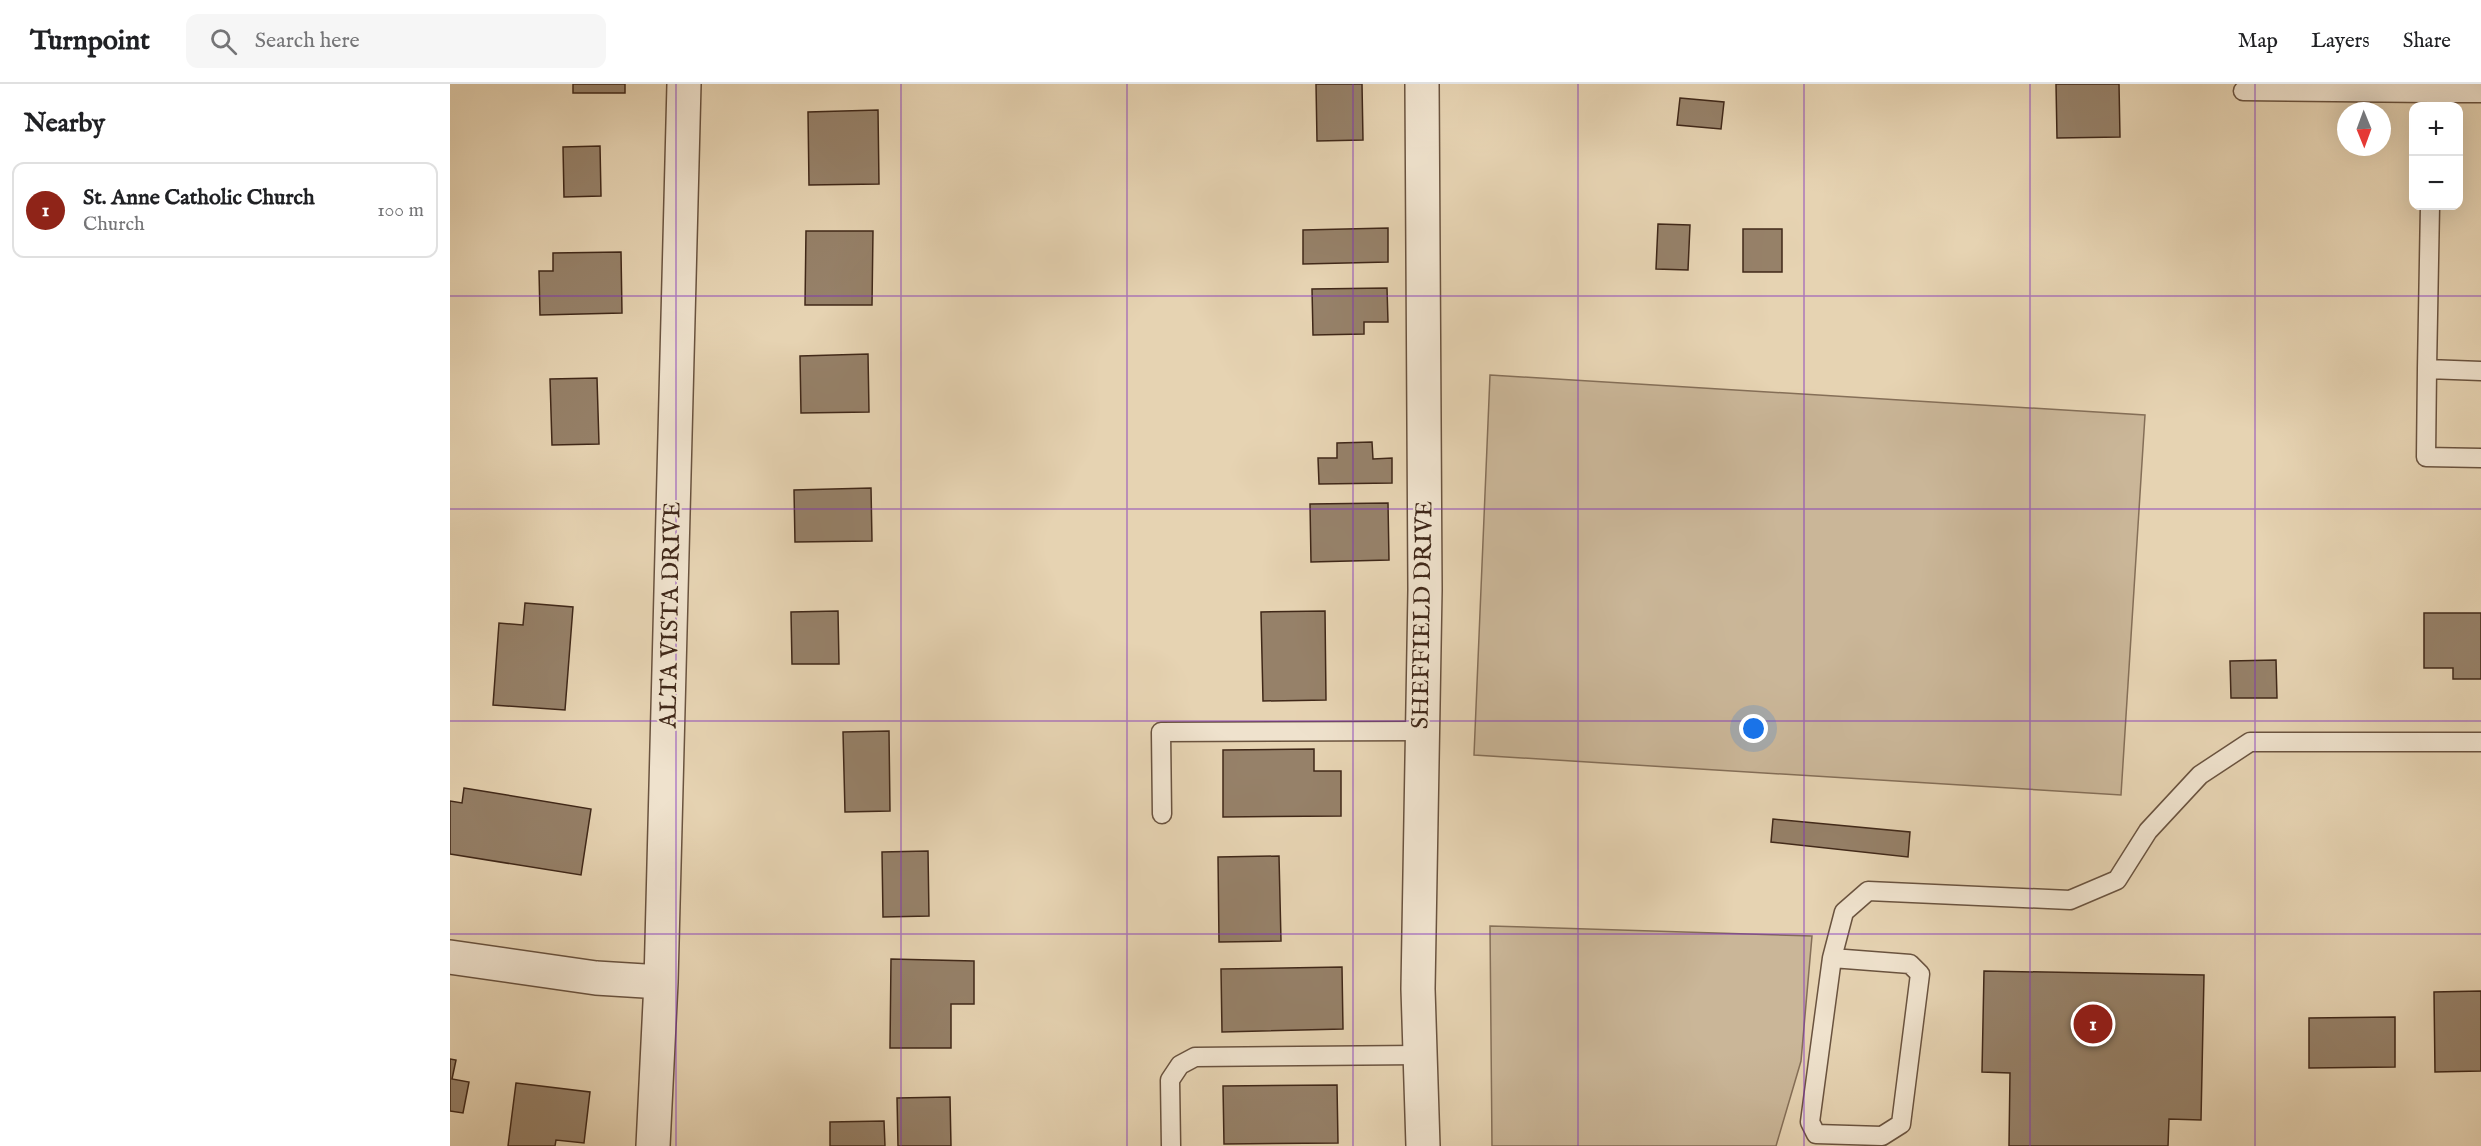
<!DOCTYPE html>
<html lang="en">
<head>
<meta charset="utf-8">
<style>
	:root { --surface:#fff; --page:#f6f6f6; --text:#202124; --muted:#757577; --line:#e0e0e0; --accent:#8f2418 }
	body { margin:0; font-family:"IM FELL English",serif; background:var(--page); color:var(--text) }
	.controls { position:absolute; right:18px; top:18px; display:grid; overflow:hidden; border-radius:12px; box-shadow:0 6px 24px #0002 }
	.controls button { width:54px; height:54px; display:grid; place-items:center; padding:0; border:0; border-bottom:2px solid var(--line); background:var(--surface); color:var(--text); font:30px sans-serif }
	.compass { position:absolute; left:1887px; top:18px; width:54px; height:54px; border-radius:50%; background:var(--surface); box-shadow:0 6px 24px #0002; rotate:179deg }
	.you { position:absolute; left:1304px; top:645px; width:21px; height:21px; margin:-15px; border:4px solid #fff; border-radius:50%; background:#1a73e8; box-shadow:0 0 0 9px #1a73e833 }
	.badge { display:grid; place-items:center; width:39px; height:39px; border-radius:50%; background:var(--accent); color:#fff; font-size:20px; font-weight:700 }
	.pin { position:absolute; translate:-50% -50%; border:3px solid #fff; box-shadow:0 2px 6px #0006 }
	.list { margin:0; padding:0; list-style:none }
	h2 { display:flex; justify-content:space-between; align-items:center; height:78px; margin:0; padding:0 24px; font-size:26px }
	h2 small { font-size:20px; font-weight:400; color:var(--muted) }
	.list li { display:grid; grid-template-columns:39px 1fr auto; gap:18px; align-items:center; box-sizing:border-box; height:96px; margin:0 12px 12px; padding:0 12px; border:2px solid var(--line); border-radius:12px }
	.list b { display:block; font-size:22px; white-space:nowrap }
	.list p { margin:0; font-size:20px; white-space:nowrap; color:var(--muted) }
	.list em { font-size:20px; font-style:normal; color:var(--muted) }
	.icon { flex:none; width:33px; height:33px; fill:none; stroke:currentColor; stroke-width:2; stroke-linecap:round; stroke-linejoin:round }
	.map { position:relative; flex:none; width:2031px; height:1062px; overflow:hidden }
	header { display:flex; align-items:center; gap:36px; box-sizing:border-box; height:84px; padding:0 30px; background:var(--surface); border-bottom:2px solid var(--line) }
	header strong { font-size:28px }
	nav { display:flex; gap:33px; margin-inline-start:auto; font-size:21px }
	.search { width:420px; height:54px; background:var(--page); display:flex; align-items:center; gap:15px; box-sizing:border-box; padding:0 21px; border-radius:12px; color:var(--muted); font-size:22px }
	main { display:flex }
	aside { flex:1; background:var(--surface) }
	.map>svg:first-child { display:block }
	.green { fill:#cab698; stroke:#856f58; stroke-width:1.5 }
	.building { fill:#968169; stroke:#402819; stroke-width:1.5 }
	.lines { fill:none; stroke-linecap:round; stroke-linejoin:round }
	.service-casing { stroke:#6a533f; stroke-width:21 }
	.minor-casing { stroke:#6a533f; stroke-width:36 }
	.service { stroke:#efe2cd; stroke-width:18 }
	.minor { stroke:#efe2cd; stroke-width:33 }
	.grid { fill:none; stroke:#7b2cbf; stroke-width:1.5; stroke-opacity:0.55 }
	.labels { text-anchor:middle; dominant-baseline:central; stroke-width:4.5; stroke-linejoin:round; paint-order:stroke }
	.street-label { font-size:24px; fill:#402819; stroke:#efe2cd }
</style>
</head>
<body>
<header>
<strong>Turnpoint</strong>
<div class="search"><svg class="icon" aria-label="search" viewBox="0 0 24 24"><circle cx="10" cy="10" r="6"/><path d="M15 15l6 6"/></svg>Search here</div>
<nav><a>Map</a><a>Layers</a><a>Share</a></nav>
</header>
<main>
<aside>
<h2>Nearby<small></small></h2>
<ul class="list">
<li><span class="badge">1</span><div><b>St. Anne Catholic Church</b><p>Church</p></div><em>100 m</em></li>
</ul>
</aside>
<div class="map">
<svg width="2031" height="1062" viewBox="0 0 2031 1062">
	<rect width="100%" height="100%" fill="#e6d3b2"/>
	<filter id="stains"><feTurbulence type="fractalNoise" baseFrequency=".00333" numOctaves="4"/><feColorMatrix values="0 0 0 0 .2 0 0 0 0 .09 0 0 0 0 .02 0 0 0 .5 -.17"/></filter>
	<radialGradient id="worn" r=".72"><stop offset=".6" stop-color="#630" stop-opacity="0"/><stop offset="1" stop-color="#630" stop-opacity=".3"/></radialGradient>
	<!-- green -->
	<path class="green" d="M 1040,291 L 1695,331 L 1671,711 L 1024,671 Z
		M 1040,842 L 1362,852 L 1351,977 L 1326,1062 L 1042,1062 Z"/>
	<!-- building -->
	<path class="building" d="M 123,0 L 175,0 L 175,9 L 123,9 Z
		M 866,0 L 912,0 L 913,56 L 867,57 Z
		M 1606,0 L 1669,0 L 1670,53 L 1607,54 Z
		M 1230,14 L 1274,18 L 1271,45 L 1227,41 Z
		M 428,26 L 429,100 L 359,101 L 358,28 Z
		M 150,62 L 151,112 L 114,113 L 113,63 Z
		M 1208,140 L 1240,141 L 1238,186 L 1206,185 Z
		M 938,144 L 938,178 L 853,180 L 853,146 Z
		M 1293,145 L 1332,145 L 1332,188 L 1293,188 Z
		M 356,147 L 423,147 L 422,221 L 355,221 Z
		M 171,168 L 172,229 L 90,231 L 89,187 L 103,187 L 103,169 Z
		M 937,204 L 938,238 L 914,238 L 914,250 L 863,251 L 862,205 Z
		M 418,270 L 419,328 L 351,329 L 350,272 Z
		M 147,294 L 149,360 L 102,361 L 100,295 Z
		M 922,358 L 923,375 L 942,374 L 942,399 L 869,400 L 868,374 L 887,374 L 887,359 Z
		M 421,404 L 422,457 L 345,458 L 344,406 Z
		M 938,419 L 939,476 L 861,478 L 860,420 Z
		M 75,519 L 123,523 L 115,626 L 43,621 L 49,539 L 73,541 Z
		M 388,527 L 389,580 L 342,580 L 341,528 Z
		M 875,527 L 876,616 L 813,617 L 811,528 Z
		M 1974,529 L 2031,529 L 2031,595 L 2003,595 L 2003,584 L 1974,584 Z
		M 1826,576 L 1827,614 L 1781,614 L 1780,577 Z
		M 439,647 L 440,727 L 395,728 L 393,648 Z
		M 864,665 L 864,687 L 891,687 L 891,732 L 773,733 L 773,666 Z
		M 14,704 L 141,725 L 131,791 L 0,770 L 0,717 L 12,719 Z
		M 1323,735 L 1460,748 L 1458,773 L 1321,758 Z
		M 478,767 L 479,832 L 433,833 L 432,768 Z
		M 829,772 L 831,857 L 769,858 L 768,773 Z
		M 441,875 L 524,877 L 524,920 L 501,920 L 501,964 L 440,964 Z
		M 892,883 L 893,945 L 772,948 L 771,885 Z
		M 1534,887 L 1754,891 L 1751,1036 L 1719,1035 L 1718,1062 L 1559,1062 L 1560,989 L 1532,988 Z
		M 2031,907 L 2031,987 L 1985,988 L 1984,908 Z
		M 1945,933 L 1945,983 L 1859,984 L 1859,934 Z
		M 0,975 L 6,976 L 2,995 L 19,998 L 13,1029 L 0,1027 Z
		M 66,999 L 140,1008 L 134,1059 L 106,1056 L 105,1062 L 58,1062 Z
		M 887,1001 L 888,1059 L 774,1060 L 773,1002 Z
		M 500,1013 L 501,1062 L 448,1062 L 447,1014 Z
		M 434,1037 L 435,1062 L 380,1062 L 380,1038 Z"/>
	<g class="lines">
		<!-- service casing -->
		<g class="service-casing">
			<path id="service" d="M 1793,7 L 1981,9 L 1981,22
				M 1981,9 L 2031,9
				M 1980,122 L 1977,285 L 2031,287
				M 1977,285 L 1976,373 L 2031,374
				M 712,730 L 711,648 L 972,647
				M 1382,874 L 1394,828 L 1418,807 L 1620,816 L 1667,796 L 1698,747 L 1750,691 L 1800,658 L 2031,658
				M 1382,874 L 1460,880 L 1470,890 L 1451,1040 L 1432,1052 L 1366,1050 L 1360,1038 Z
				M 721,1062 L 720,996 L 730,981 L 745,973 L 970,971"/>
		</g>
		<!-- minor casing -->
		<g class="minor-casing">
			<path id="minor" d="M 972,0 L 975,506 L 968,905 L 973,1062
				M 0,873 L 146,894 L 211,898
				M 203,1062 L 211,898 L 234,0"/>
		</g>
		<!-- service -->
		<use href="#service" class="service"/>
		<!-- minor -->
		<use href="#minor" class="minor"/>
	</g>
	<!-- grid -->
	<path class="grid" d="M 226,0 L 226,1062M 451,0 L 451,1062M 677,0 L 677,1062M 903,0 L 903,1062M 1128,0 L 1128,1062M 1354,0 L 1354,1062M 1580,0 L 1580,1062M 1805,0 L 1805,1062M 0,212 L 2031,212M 0,425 L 2031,425M 0,637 L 2031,637M 0,850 L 2031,850"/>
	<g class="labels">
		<!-- street labels -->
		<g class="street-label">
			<text transform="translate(221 531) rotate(-89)">ALTA VISTA DRIVE</text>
			<text transform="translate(973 531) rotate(-89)">SHEFFIELD DRIVE</text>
		</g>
	</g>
	<rect width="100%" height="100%" filter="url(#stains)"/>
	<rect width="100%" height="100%" fill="url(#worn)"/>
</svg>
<div class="controls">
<button>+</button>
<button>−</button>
</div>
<svg class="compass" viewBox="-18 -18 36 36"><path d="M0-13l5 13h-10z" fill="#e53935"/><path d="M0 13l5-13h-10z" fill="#757577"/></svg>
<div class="you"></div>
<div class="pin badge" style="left:1643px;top:940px">1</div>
</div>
</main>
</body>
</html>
